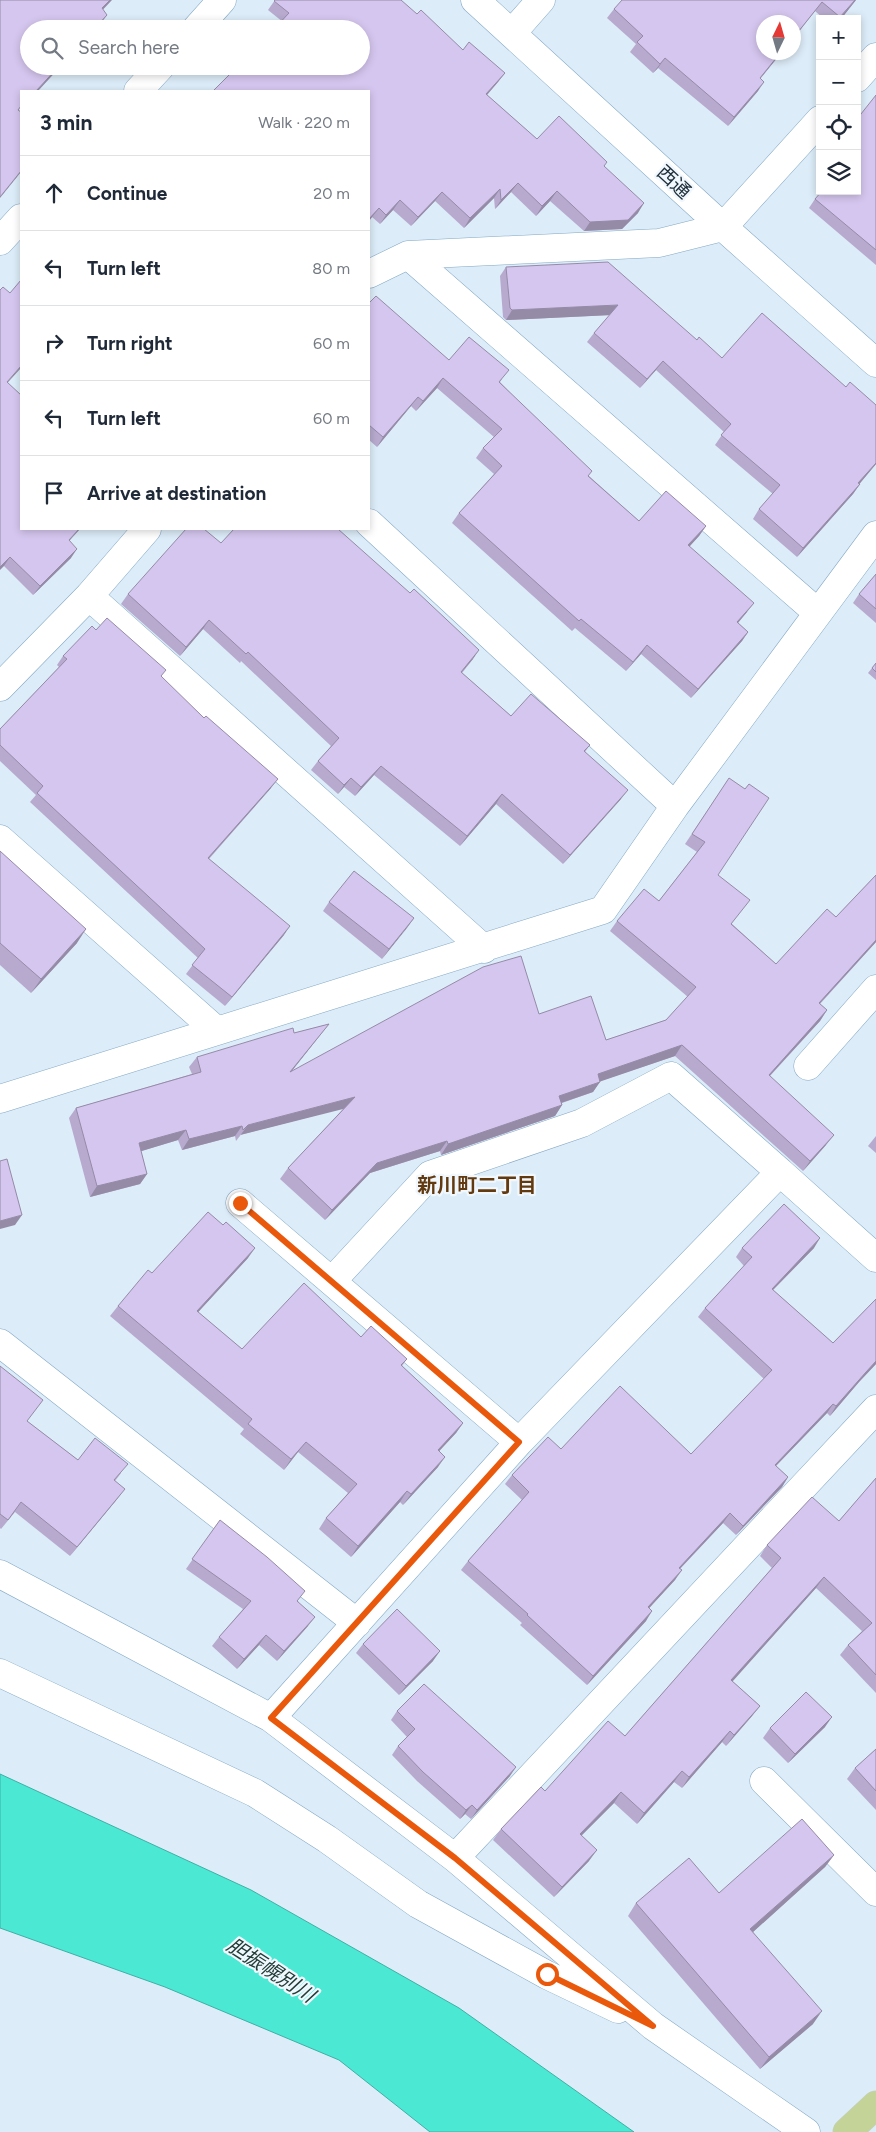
<!DOCTYPE html>
<html lang="en">
<head>
<meta charset="utf-8">
<style>
	:root { --surface:#fff; --page:#f6f6f7; --text:#1f2937; --muted:#747a83; --line:#e0e1e3 }
	body { margin:0; font-family:Figtree,"Noto Sans JP",sans-serif; background:var(--page); color:var(--text) }
	.controls { position:absolute; right:15px; top:15px; display:grid; overflow:hidden; border-radius:0px; box-shadow:0 2px 8px #0003 }
	.controls button { width:45px; height:45px; display:grid; place-items:center; padding:0; border:0; border-bottom:1px solid var(--line); background:var(--surface); color:var(--text); font:25px sans-serif }
	.compass { position:absolute; left:756px; top:15px; width:45px; height:45px; border-radius:50%; background:var(--surface); box-shadow:0 2px 8px #0003; rotate:5deg }
	.stop { position:absolute; width:15px; height:15px; margin:-11px; border:4px solid #ea580c; border-radius:50%; background:#fff }
	.stop.end { background:#ea580c; border-color:#fff; box-shadow:0 1px 5px #0008 }
	.list { margin:0; padding:0; list-style:none }
	h2 { display:flex; justify-content:space-between; align-items:center; height:65px; margin:0; padding:0 20px; font-size:21px }
	h2 small { font-size:16px; font-weight:400; color:var(--muted) }
	.list li { display:grid; grid-template-columns:32px 1fr auto; gap:15px; align-items:center; box-sizing:border-box; height:75px; padding:0 20px; border-top:1px solid var(--line) }
	.list b { display:block; font-size:19px; white-space:nowrap }
	.list em { font-size:16px; font-style:normal; color:var(--muted) }
	.icon { flex:none; width:28px; height:28px; fill:none; stroke:currentColor; stroke-width:2; stroke-linecap:round; stroke-linejoin:round }
	.map { position:relative; flex:none; width:876px; height:2132px; overflow:hidden }
	.search { position:absolute; background:var(--surface); box-shadow:0 2px 8px #0003; left:20px; top:20px; width:350px; height:55px; display:flex; align-items:center; gap:12px; box-sizing:border-box; padding:0 18px; border-radius:28px; color:var(--muted); font-size:19px }
	.panel { position:absolute; background:var(--surface); box-shadow:0 2px 8px #0003; left:20px; top:90px; width:350px; height:440px; border-radius:0px }
	.map>svg:first-child { display:block }
	.water { fill:#4be9d4; stroke:#3db0a5 }
	.lines { fill:none; stroke-linecap:round; stroke-linejoin:round }
	.minor-casing { stroke:#83a8c5; stroke-width:29 }
	.major-casing { stroke:#c9cccf; stroke-width:29 }
	.minor { stroke:#fff; stroke-width:28 }
	.major { stroke:#c4d499; stroke-width:28 }
	.wall { fill:#b7aace }
	.shaded-wall { fill:#958ba7 }
	.building { fill:#d5c6ef; stroke:#958ba7 }
	.route { stroke:#ea580c; stroke-width:6 }
	.labels { text-anchor:middle; dominant-baseline:central; stroke-width:4.5; stroke-linejoin:round; paint-order:stroke }
	.street-label { font-size:19px; fill:#1d2c37; stroke:#f0f8fe }
	.neighbourhood-label { font-size:20px; font-weight:bold; fill:#633a0f; stroke:#f0f8fe }
	.water-label { font-size:20px; font-style:italic; fill:#233d39; stroke:#f0f8fe }
</style>
</head>
<body>
<div class="map">
<svg width="876" height="2132" viewBox="0 0 876 2132">
	<rect width="100%" height="100%" fill="#dcecf8"/>
	<!-- water -->
	<path class="water" d="M 0,1774 L 251,1890 L 459,2008 L 634,2132 L 430,2132 L 339,2060 L 165,1987 L 0,1928 Z"/>
	<g class="lines">
		<!-- minor casing -->
		<g class="minor-casing">
			<path id="minor" d="M 475,0 L 723,227 L 876,363
				M 196,29 L 222,0
				M 512,33 L 541,0
				M 857,78 L 876,57
				M 138,91 L 161,66
				M 0,241 L 21,218
				M 408,255 L 818,613
				M 369,274 L 408,255 L 659,243 L 723,227 L 820,120
				M 369,523 L 675,806
				M 89,596 L 484,949
				M 0,687 L 89,596 L 147,529
				M 0,839 L 217,1031
				M 808,1066 L 876,989
				M 0,1099 L 603,910 L 675,806 L 876,535
				M 240,1203 L 519,1442
				M 332,1281 L 430,1175 L 582,1123 L 671,1076 L 780,1172
				M 0,1343 L 357,1623
				M 0,1574 L 271,1718 L 455,1858 L 653,2026 L 806,2132
				M 0,1673 L 255,1793 L 327,1839 L 418,1904 L 547,1975 L 618,2009
				M 271,1718 L 519,1442 L 780,1172 L 876,1258
				M 764,1781 L 876,1892
				M 455,1858 L 876,1409"/>
		</g>
		<!-- major casing -->
		<g class="major-casing">
			<path id="major" d="M 847,2132 L 876,2105"/>
		</g>
		<!-- minor -->
		<use href="#minor" class="minor"/>
		<!-- major -->
		<use href="#major" class="major"/>
	</g>
	<!-- wall -->
	<path class="wall" d="M 275,0 L 417,14 L 463,50 L 505,73 L 498,82 L 487,95 L 537,139 L 604,167 L 638,213 L 622,229 L 584,231 L 550,201 L 536,216 L 511,192 L 495,209 L 494,198 L 464,228 L 435,201 L 411,226 L 393,210 L 380,224 L 372,217 L 369,221 L 369,91 L 268,10 Z
		M 856,0 L 841,19 L 824,19 L 815,11 L 794,38 L 794,22 L 782,52 L 761,78 L 758,91 L 728,126 L 658,68 L 653,73 L 630,52 L 636,44 L 607,18 L 614,9 Z
		M 876,95 L 876,265 L 809,208 L 815,199 L 857,191 Z
		M 506,267 L 697,340 L 722,358 L 846,387 L 876,405 L 876,464 L 859,484 L 860,484 L 853,494 L 797,557 L 753,519 L 759,509 L 773,494 L 715,445 L 724,432 L 656,370 L 640,388 L 587,342 L 594,333 L 610,315 L 506,320 L 503,317 L 500,276 Z
		M 369,303 L 449,360 L 502,379 L 500,382 L 589,476 L 639,521 L 706,526 L 699,536 L 689,546 L 747,612 L 738,623 L 748,632 L 742,641 L 691,698 L 641,654 L 626,671 L 575,628 L 572,631 L 452,523 L 459,513 L 494,474 L 476,458 L 483,448 L 494,437 L 437,388 L 416,411 L 411,406 L 377,447 L 369,440 Z
		M 8,383 L 21,529 L 70,541 L 71,558 L 33,595 L 4,566 Z
		M 221,543 L 473,659 L 462,673 L 511,716 L 590,745 L 585,752 L 621,799 L 563,864 L 496,804 L 460,846 L 374,775 L 355,796 L 344,787 L 338,794 L 311,770 L 318,761 L 331,746 L 241,661 L 240,663 L 203,629 L 180,656 L 121,604 L 128,594 Z
		M 876,574 L 876,623 L 853,603 L 859,594 Z
		M 96,630 L 161,677 L 271,788 L 209,859 L 284,935 L 225,1006 L 186,974 L 198,958 L 30,802 L 36,795 L 0,761 L 0,729 L 59,667 L 57,665 L 63,656 Z
		M 876,663 L 876,680 L 868,673 Z
		M 722,789 L 718,875 L 732,924 L 776,964 L 836,917 L 876,875 L 876,942 L 820,1004 L 827,1010 L 820,1021 L 770,1076 L 826,1145 L 803,1171 L 675,1056 L 600,1081 L 593,1092 L 562,1103 L 562,1105 L 555,1116 L 441,1155 L 440,1151 L 370,1173 L 325,1220 L 280,1179 L 288,1168 L 344,1108 L 240,1135 L 236,1141 L 235,1136 L 182,1150 L 178,1140 L 141,1151 L 147,1174 L 140,1184 L 90,1197 L 69,1118 L 76,1108 L 192,1074 L 189,1067 L 197,1057 L 294,1033 L 329,1024 L 321,1034 L 292,1071 L 539,1014 L 606,1040 L 666,1020 L 688,997 L 610,931 L 617,921 L 659,901 L 697,852 L 685,844 Z
		M 0,851 L 77,943 L 31,993 L 0,965 Z
		M 329,902 L 414,918 L 382,959 L 323,911 Z
		M 876,1136 L 876,1153 L 868,1146 Z
		M 742,1248 L 814,1248 L 773,1290 L 833,1343 L 876,1299 L 876,1364 L 859,1382 L 830,1416 L 827,1413 L 776,1466 L 788,1477 L 782,1487 L 736,1535 L 723,1523 L 680,1569 L 675,1580 L 649,1608 L 646,1621 L 587,1685 L 520,1625 L 522,1623 L 461,1570 L 468,1561 L 522,1500 L 505,1484 L 512,1475 L 561,1449 L 691,1454 L 764,1379 L 698,1317 L 705,1308 L 744,1266 L 736,1257 Z
		M 248,1258 L 198,1312 L 242,1349 L 361,1337 L 407,1359 L 402,1366 L 463,1423 L 456,1433 L 439,1451 L 438,1467 L 403,1505 L 400,1502 L 351,1557 L 319,1529 L 326,1518 L 348,1493 L 298,1452 L 284,1470 L 240,1434 L 244,1429 L 110,1316 L 118,1306 L 152,1273 Z
		M 0,1366 L 28,1422 L 78,1460 L 121,1473 L 115,1481 L 118,1498 L 70,1556 L 15,1512 L 1,1529 L 0,1528 Z
		M 876,1478 L 876,1693 L 840,1655 L 848,1645 L 862,1631 L 816,1588 L 732,1681 L 760,1706 L 752,1716 L 726,1746 L 722,1742 L 682,1788 L 674,1782 L 637,1824 L 614,1803 L 581,1836 L 589,1861 L 554,1897 L 493,1840 L 501,1829 L 545,1791 L 625,1736 L 772,1568 L 760,1556 L 767,1545 L 839,1521 Z
		M 220,1520 L 298,1601 L 308,1626 L 277,1661 L 259,1645 L 237,1669 L 212,1646 L 219,1637 L 243,1609 L 186,1569 Z
		M 363,1644 L 433,1661 L 399,1695 L 356,1653 Z
		M 397,1711 L 510,1776 L 471,1819 L 465,1814 L 460,1819 L 417,1781 L 392,1755 L 398,1746 L 407,1737 L 391,1720 Z
		M 825,1727 L 788,1763 L 763,1738 L 770,1728 Z
		M 876,1749 L 876,1810 L 847,1779 L 855,1768 Z
		M 834,1855 L 825,1867 L 753,1932 L 813,2024 L 760,2069 L 628,1916 L 636,1903 L 719,1893 Z"/>
	<!-- shaded-wall -->
	<path class="shaded-wall" d="M 110,0 L 112,0 L 96,17 L 102,8 Z
		M 855,0 L 856,0 L 841,19 L 839,19 Z
		M 107,15 L 101,23 L 96,29 L 94,29 Z
		M 781,52 L 782,52 L 753,87 L 760,78 Z
		M 665,58 L 658,68 L 653,73 L 660,64 Z
		M 59,66 L 61,66 L 38,91 L 36,91 Z
		M 505,73 L 498,82 L 479,104 L 486,94 Z
		M 764,82 L 758,91 L 728,126 L 734,117 Z
		M 21,171 L 21,172 L 0,198 L 0,197 Z
		M 518,183 L 511,192 L 495,209 L 501,200 Z
		M 500,189 L 494,198 L 464,228 L 470,218 Z
		M 557,191 L 550,201 L 536,216 L 542,206 Z
		M 442,192 L 435,201 L 411,226 L 418,217 Z
		M 400,200 L 393,210 L 380,224 L 386,215 Z
		M 644,203 L 638,213 L 622,229 L 584,231 L 590,222 Z
		M 379,208 L 372,217 L 369,221 L 369,219 Z
		M 618,305 L 612,315 L 506,320 L 512,310 Z
		M 663,361 L 656,370 L 640,388 L 647,379 Z
		M 21,366 L 21,368 L 0,391 L 7,382 Z
		M 443,378 L 437,388 L 416,411 L 423,401 Z
		M 418,397 L 411,406 L 377,447 L 383,437 Z
		M 876,463 L 876,464 L 852,493 L 858,483 Z
		M 860,484 L 853,494 L 797,557 L 803,548 Z
		M 706,526 L 699,536 L 682,555 L 688,545 Z
		M 79,529 L 80,529 L 62,549 L 69,540 Z
		M 77,549 L 71,558 L 33,595 L 40,586 Z
		M 10,557 L 4,566 L 0,570 L 0,567 Z
		M 754,603 L 747,612 L 731,631 L 737,622 Z
		M 209,620 L 203,629 L 180,656 L 186,647 Z
		M 748,632 L 742,641 L 691,698 L 698,689 Z
		M 647,645 L 641,654 L 626,671 L 633,662 Z
		M 479,650 L 473,659 L 454,681 L 461,672 Z
		M 381,766 L 374,775 L 355,796 L 361,787 Z
		M 351,778 L 344,787 L 338,794 L 344,785 Z
		M 278,779 L 271,788 L 201,867 L 208,858 Z
		M 628,790 L 621,799 L 563,864 L 570,855 Z
		M 502,794 L 496,804 L 460,846 L 467,836 Z
		M 414,918 L 407,928 L 382,959 L 389,949 Z
		M 290,926 L 284,935 L 225,1006 L 232,997 Z
		M 86,929 L 77,943 L 31,993 L 41,979 Z
		M 876,940 L 876,942 L 811,1013 L 819,1003 Z
		M 827,1010 L 820,1021 L 761,1085 L 769,1075 Z
		M 329,1024 L 321,1034 L 283,1082 L 290,1072 Z
		M 682,1045 L 675,1056 L 590,1085 L 598,1074 Z
		M 600,1082 L 593,1092 L 552,1106 L 559,1096 Z
		M 355,1097 L 347,1108 L 240,1135 L 236,1141 L 248,1125 Z
		M 562,1105 L 555,1116 L 441,1155 L 448,1144 Z
		M 242,1126 L 235,1136 L 182,1150 L 189,1139 Z
		M 186,1130 L 178,1140 L 132,1154 L 139,1143 Z
		M 834,1135 L 826,1145 L 803,1171 L 810,1161 Z
		M 447,1141 L 440,1151 L 370,1173 L 325,1220 L 332,1210 L 377,1163 Z
		M 147,1174 L 140,1184 L 90,1197 L 97,1186 Z
		M 22,1215 L 15,1225 L 0,1229 L 0,1221 Z
		M 820,1238 L 814,1248 L 765,1298 L 772,1289 Z
		M 255,1248 L 248,1258 L 190,1321 L 197,1311 Z
		M 876,1361 L 876,1364 L 859,1382 L 830,1416 L 836,1406 L 866,1372 Z
		M 833,1404 L 827,1413 L 768,1474 L 775,1465 Z
		M 463,1423 L 456,1433 L 430,1461 L 438,1450 Z
		M 306,1442 L 298,1452 L 284,1470 L 291,1459 Z
		M 445,1457 L 438,1467 L 403,1505 L 411,1494 Z
		M 788,1477 L 782,1487 L 736,1535 L 743,1526 Z
		M 125,1489 L 118,1498 L 70,1556 L 77,1547 Z
		M 407,1491 L 400,1502 L 351,1557 L 358,1546 Z
		M 730,1513 L 723,1523 L 672,1577 L 679,1568 Z
		M 682,1570 L 675,1580 L 641,1617 L 648,1607 Z
		M 824,1577 L 816,1588 L 724,1691 L 731,1680 Z
		M 652,1611 L 646,1621 L 587,1685 L 593,1676 Z
		M 315,1617 L 308,1626 L 277,1661 L 284,1651 Z
		M 266,1635 L 259,1645 L 237,1669 L 244,1659 Z
		M 440,1651 L 433,1661 L 399,1695 L 406,1686 Z
		M 760,1706 L 752,1716 L 726,1746 L 734,1735 Z
		M 832,1717 L 825,1727 L 788,1763 L 795,1754 Z
		M 730,1731 L 722,1742 L 682,1788 L 689,1777 Z
		M 516,1767 L 510,1776 L 471,1819 L 477,1810 Z
		M 682,1771 L 674,1782 L 637,1824 L 644,1813 Z
		M 621,1792 L 614,1803 L 572,1845 L 580,1834 Z
		M 472,1805 L 465,1814 L 460,1819 L 466,1810 Z
		M 597,1850 L 589,1861 L 554,1897 L 562,1887 Z
		M 834,1855 L 825,1867 L 742,1942 L 750,1929 Z
		M 822,2011 L 813,2024 L 760,2069 L 769,2057 Z"/>
	<!-- building -->
	<path class="building" d="M 0,0 L 110,0 L 102,8 L 107,15 L 94,29 L 29,29 L 29,66 L 59,66 L 36,91 L 21,91 L 21,106 L 18,110 L 21,112 L 21,171 L 0,197 Z
		M 275,0 L 401,0 L 417,14 L 421,10 L 463,50 L 469,42 L 505,73 L 486,94 L 537,139 L 559,116 L 607,162 L 604,166 L 644,203 L 628,220 L 590,222 L 557,191 L 542,206 L 518,183 L 501,200 L 500,189 L 470,218 L 442,192 L 418,217 L 400,200 L 386,215 L 379,208 L 369,219 L 369,91 L 213,91 L 238,66 L 361,66 L 361,29 L 274,29 L 289,13 L 274,1 Z
		M 622,0 L 855,0 L 840,17 L 822,2 L 794,37 L 794,22 L 764,22 L 764,52 L 781,52 L 760,78 L 764,82 L 734,117 L 665,58 L 660,64 L 637,42 L 643,36 L 614,9 Z
		M 876,95 L 876,250 L 815,199 L 822,191 L 857,191 L 857,119 Z
		M 608,262 L 697,340 L 699,337 L 722,358 L 762,313 L 846,387 L 850,382 L 876,405 L 876,463 L 858,483 L 860,484 L 803,548 L 759,509 L 780,485 L 721,435 L 731,424 L 663,361 L 647,379 L 594,333 L 618,305 L 512,310 L 510,308 L 506,267 Z
		M 21,280 L 21,366 L 7,382 L 21,395 L 21,529 L 79,529 L 69,540 L 77,549 L 40,586 L 10,557 L 0,567 L 0,290 L 3,287 L 10,293 Z
		M 376,296 L 449,360 L 469,337 L 509,370 L 499,382 L 592,471 L 588,476 L 639,521 L 666,491 L 706,526 L 688,545 L 754,603 L 737,622 L 748,632 L 698,689 L 647,645 L 633,662 L 581,619 L 579,621 L 459,513 L 502,466 L 483,448 L 502,429 L 443,378 L 423,401 L 418,397 L 383,437 L 369,425 L 369,303 Z
		M 186,529 L 204,529 L 221,543 L 234,529 L 338,529 L 410,593 L 414,589 L 479,650 L 461,672 L 511,716 L 531,694 L 590,745 L 584,751 L 628,790 L 570,855 L 502,794 L 467,836 L 381,766 L 361,787 L 351,778 L 344,785 L 318,761 L 339,738 L 248,652 L 246,654 L 209,620 L 186,647 L 128,594 Z
		M 876,574 L 876,609 L 859,594 Z
		M 107,618 L 166,670 L 161,676 L 204,718 L 206,716 L 278,779 L 208,858 L 290,926 L 232,997 L 192,965 L 205,949 L 37,793 L 43,786 L 0,745 L 0,729 L 67,659 L 63,656 L 92,626 L 96,630 Z
		M 876,663 L 876,672 L 872,668 Z
		M 729,778 L 745,789 L 749,784 L 769,798 L 718,875 L 750,900 L 731,924 L 776,964 L 827,909 L 836,917 L 876,875 L 876,940 L 819,1003 L 827,1010 L 769,1075 L 834,1135 L 810,1161 L 682,1045 L 598,1074 L 600,1082 L 559,1096 L 562,1105 L 448,1144 L 447,1141 L 377,1163 L 332,1210 L 288,1168 L 355,1097 L 248,1125 L 243,1130 L 242,1126 L 189,1139 L 186,1130 L 139,1143 L 147,1174 L 97,1186 L 76,1108 L 201,1072 L 197,1057 L 293,1028 L 294,1033 L 329,1024 L 290,1072 L 483,967 L 521,956 L 539,1014 L 591,996 L 606,1040 L 666,1020 L 696,987 L 617,921 L 644,889 L 659,901 L 705,842 L 692,834 Z
		M 0,851 L 86,929 L 41,979 L 0,943 Z
		M 354,871 L 414,918 L 389,949 L 329,902 Z
		M 7,1159 L 22,1215 L 0,1221 L 0,1161 Z
		M 784,1204 L 820,1238 L 772,1289 L 833,1343 L 876,1299 L 876,1361 L 866,1372 L 836,1406 L 833,1404 L 775,1465 L 788,1477 L 743,1526 L 730,1513 L 679,1568 L 682,1570 L 648,1607 L 652,1611 L 593,1676 L 527,1615 L 528,1614 L 468,1561 L 529,1492 L 512,1475 L 548,1437 L 561,1449 L 620,1386 L 691,1454 L 772,1370 L 705,1308 L 752,1257 L 742,1248 Z
		M 208,1212 L 223,1225 L 226,1222 L 255,1248 L 197,1311 L 242,1349 L 304,1283 L 361,1337 L 371,1326 L 407,1359 L 401,1365 L 463,1423 L 438,1450 L 445,1457 L 411,1494 L 407,1491 L 358,1546 L 326,1518 L 357,1484 L 306,1442 L 291,1459 L 248,1424 L 252,1419 L 118,1306 L 148,1270 L 152,1273 Z
		M 0,1366 L 43,1400 L 27,1421 L 78,1460 L 95,1438 L 128,1464 L 114,1480 L 125,1489 L 77,1547 L 21,1502 L 8,1520 L 0,1514 Z
		M 876,1478 L 876,1675 L 848,1645 L 872,1623 L 824,1577 L 731,1680 L 760,1706 L 734,1735 L 730,1731 L 689,1777 L 682,1771 L 644,1813 L 621,1792 L 580,1834 L 597,1850 L 562,1887 L 501,1829 L 541,1787 L 545,1791 L 608,1721 L 625,1736 L 781,1558 L 767,1545 L 812,1497 L 839,1521 Z
		M 220,1520 L 267,1557 L 305,1591 L 297,1601 L 315,1617 L 284,1651 L 266,1635 L 244,1659 L 219,1637 L 251,1601 L 192,1559 Z
		M 397,1609 L 440,1651 L 406,1686 L 363,1644 Z
		M 424,1684 L 516,1767 L 477,1810 L 472,1805 L 466,1810 L 423,1772 L 398,1746 L 415,1729 L 397,1711 Z
		M 806,1692 L 832,1717 L 795,1754 L 770,1728 Z
		M 876,1749 L 876,1791 L 855,1768 Z
		M 802,1819 L 834,1855 L 750,1929 L 822,2011 L 769,2057 L 636,1903 L 689,1858 L 719,1893 Z"/>
	<g class="lines">
		<!-- route -->
		<path class="route" d="M 240,1203 L 519,1442 L 271,1718 L 455,1858 L 653,2026 L 547,1974"/>
	</g>
	<g class="labels">
		<!-- street labels -->
		<g class="street-label">
			<text transform="translate(674 182) rotate(43)">西通</text>
		</g>
		<!-- neighbourhood labels -->
		<g class="neighbourhood-label">
			<text x="477" y="1185">新川町二丁目</text>
		</g>
		<!-- water labels -->
		<g class="water-label">
			<text transform="translate(271 1970) rotate(33)">胆振幌別川</text>
		</g>
	</g>
</svg>
<div class="controls">
<button>+</button>
<button>−</button>
<button><svg class="icon" aria-label="locate" viewBox="0 0 24 24"><circle cx="12" cy="12" r="6"/><path d="M12 2v4M12 18v4M2 12h4M18 12h4"/></svg></button>
<button><svg class="icon" aria-label="layers" viewBox="0 0 24 24"><path d="M12 4l9 5-9 5-9-5zM3 14l9 5 9-5"/></svg></button>
</div>
<svg class="compass" viewBox="-18 -18 36 36"><path d="M0-13l5 13h-10z" fill="#e53935"/><path d="M0 13l5-13h-10z" fill="#747a83"/></svg>
<div class="stop" style="left:547px;top:1974px"></div>
<div class="stop end" style="left:240px;top:1203px"></div>
<div class="search"><svg class="icon" aria-label="search" viewBox="0 0 24 24"><circle cx="10" cy="10" r="6"/><path d="M15 15l6 6"/></svg>Search here</div>
<section class="panel">
<h2>3 min<small>Walk · 220 m</small></h2>
<ul class="list">
<li><svg class="icon" aria-label="ahead" viewBox="0 0 24 24"><path d="M12 20V5M6 11l6-6 6 6"/></svg><div><b>Continue</b></div><em>20 m</em></li>
<li><svg class="icon" aria-label="left" viewBox="0 0 24 24"><path d="M17 20v-9H6M10 6l-5 5 5 5"/></svg><div><b>Turn left</b></div><em>80 m</em></li>
<li><svg class="icon" aria-label="right" viewBox="0 0 24 24"><path d="M7 20v-9h11M14 6l5 5-5 5"/></svg><div><b>Turn right</b></div><em>60 m</em></li>
<li><svg class="icon" aria-label="left" viewBox="0 0 24 24"><path d="M17 20v-9H6M10 6l-5 5 5 5"/></svg><div><b>Turn left</b></div><em>60 m</em></li>
<li><svg class="icon" aria-label="arrive" viewBox="0 0 24 24"><path d="M6 21V4h12l-3 4 3 4H6"/></svg><div><b>Arrive at destination</b></div></li>
</ul>
</section>
</div>
</body>
</html>
